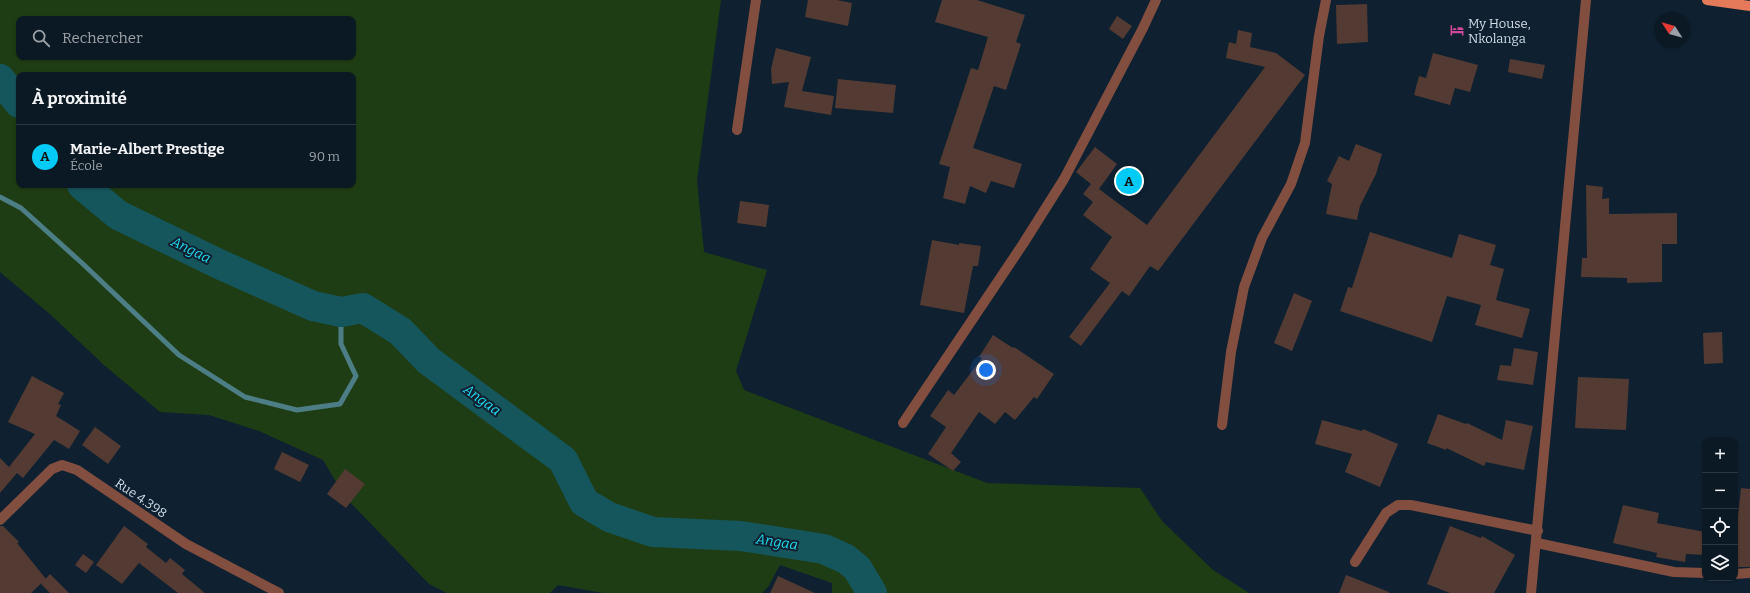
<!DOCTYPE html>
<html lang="fr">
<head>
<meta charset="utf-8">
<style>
	:root { --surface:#0b1924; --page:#192631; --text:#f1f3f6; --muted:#9aa0a6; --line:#2b3841; --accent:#00cbf8 }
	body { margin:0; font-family:Bitter,serif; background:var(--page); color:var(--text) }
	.controls { position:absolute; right:12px; bottom:12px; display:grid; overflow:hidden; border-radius:8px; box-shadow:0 1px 3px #0004 }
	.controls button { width:36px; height:36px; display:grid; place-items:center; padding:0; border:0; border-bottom:1px solid var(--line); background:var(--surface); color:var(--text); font:20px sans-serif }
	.compass { position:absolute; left:1654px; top:12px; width:36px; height:36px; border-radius:50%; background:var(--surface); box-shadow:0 1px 3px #0004; rotate:306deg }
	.you { position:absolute; left:986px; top:370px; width:14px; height:14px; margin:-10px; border:3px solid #fff; border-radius:50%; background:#1a73e8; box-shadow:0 0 0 6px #1a73e833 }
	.badge { display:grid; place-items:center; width:26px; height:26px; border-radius:50%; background:var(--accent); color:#111; font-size:13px; font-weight:700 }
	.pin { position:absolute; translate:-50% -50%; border:2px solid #fff; box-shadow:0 1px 4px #0006 }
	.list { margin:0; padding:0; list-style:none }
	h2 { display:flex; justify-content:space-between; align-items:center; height:52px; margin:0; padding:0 16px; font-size:17px }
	h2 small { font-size:13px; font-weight:400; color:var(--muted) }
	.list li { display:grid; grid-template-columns:26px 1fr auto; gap:12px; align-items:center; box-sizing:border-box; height:64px; padding:0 16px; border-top:1px solid var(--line) }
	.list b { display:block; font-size:15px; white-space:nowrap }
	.list p { margin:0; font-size:13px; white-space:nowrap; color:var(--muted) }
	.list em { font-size:13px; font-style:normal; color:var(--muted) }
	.icon { flex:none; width:22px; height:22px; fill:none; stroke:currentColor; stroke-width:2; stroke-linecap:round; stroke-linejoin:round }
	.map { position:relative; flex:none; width:1750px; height:593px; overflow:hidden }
	.search { position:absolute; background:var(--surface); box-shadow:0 1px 3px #0004; left:16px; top:16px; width:340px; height:44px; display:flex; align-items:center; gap:10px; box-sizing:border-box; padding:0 14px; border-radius:8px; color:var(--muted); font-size:15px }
	.panel { position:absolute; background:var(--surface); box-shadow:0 1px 3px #0004; left:16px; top:72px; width:340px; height:116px; border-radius:8px }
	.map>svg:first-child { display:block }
	.green { fill:#1f3d14; fill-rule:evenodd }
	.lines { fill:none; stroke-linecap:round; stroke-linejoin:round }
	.stream { stroke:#4d7e86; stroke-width:5 }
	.river { stroke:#15565d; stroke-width:30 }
	.building { fill:#533a32 }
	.minor { stroke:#824e3f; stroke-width:10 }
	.primary { stroke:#e57a5b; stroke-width:10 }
	.labels { text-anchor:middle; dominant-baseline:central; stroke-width:4; stroke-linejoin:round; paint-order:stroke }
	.poi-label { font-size:13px; fill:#d0dbe6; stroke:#0f2130; text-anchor:start }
	.street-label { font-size:13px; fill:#d0dbe6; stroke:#0f2130 }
	.water-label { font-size:14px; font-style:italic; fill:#1fdbee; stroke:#0f2130 }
</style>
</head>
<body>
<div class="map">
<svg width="1750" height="593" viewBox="0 0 1750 593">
	<rect width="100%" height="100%" fill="#0f2130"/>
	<!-- green -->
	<path class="green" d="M 0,0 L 721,0 L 697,181 L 704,252 L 767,270 L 736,371 L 744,390 L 987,483 L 1140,488 L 1162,521 L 1213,570 L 1249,593 L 832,593 L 832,583 L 780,565 L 768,587 L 762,593 L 603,593 L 558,585 L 550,593 L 447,593 L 429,584 L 345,497 L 323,460 L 259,431 L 209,415 L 160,412 L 104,365 L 51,315 L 0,272 ZM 19,19 L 353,19 L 353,57 L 19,57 ZM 19,75 L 353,75 L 353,185 L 19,185 Z"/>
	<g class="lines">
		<!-- stream -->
		<path class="stream" d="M 0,197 L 21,208 L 83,264 L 179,355 L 245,397 L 297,410 L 340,404 L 356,376 L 341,344 L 341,312"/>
		<!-- river -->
		<path class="river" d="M 0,79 L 19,103
			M 82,185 L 118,215 L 219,264 L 313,306 L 341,312 L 363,308 L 400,331 L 429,361 L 563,460 L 584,502 L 609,517 L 653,532 L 741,536 L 824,549 L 846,559 L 857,568 L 872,593"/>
	</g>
	<!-- building -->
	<path class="building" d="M 808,0 L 837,0 L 852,3 L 848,26 L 805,17 Z
		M 942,0 L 977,0 L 1025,15 L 1016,42 L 1021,44 L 1006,90 L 994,86 L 973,148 L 1022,164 L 1014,188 L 991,181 L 986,193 L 970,186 L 965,204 L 943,198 L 950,167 L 939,164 L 971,68 L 978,70 L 988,37 L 935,22 Z
		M 1367,4 L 1368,42 L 1337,44 L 1336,5 Z
		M 1117,16 L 1132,26 L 1123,39 L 1109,29 Z
		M 1238,30 L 1252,33 L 1250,47 L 1276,53 L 1305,75 L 1158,271 L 1150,266 L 1129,296 L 1122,291 L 1081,346 L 1069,337 L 1110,283 L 1090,269 L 1112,237 L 1083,215 L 1093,202 L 1083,194 L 1091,184 L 1076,172 L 1095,147 L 1117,164 L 1099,189 L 1147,225 L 1265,67 L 1226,58 L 1229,42 L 1236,44 Z
		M 776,48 L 811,57 L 802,91 L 834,96 L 831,115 L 784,107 L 789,82 L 772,84 L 771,69 Z
		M 1433,53 L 1478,65 L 1470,92 L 1455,88 L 1450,105 L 1414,95 L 1419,76 L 1426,78 Z
		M 1510,59 L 1545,65 L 1542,79 L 1508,72 Z
		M 838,79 L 896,85 L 893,113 L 835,108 Z
		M 1356,144 L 1382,154 L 1376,174 L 1360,206 L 1357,220 L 1326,214 L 1332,184 L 1327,181 L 1339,156 L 1349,161 Z
		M 1586,185 L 1603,187 L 1602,199 L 1609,198 L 1609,214 L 1677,213 L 1677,244 L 1662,244 L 1662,282 L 1627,283 L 1627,278 L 1581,277 L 1582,258 L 1587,258 Z
		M 740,201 L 769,205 L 766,227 L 737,223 Z
		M 1370,232 L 1452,258 L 1459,234 L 1496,245 L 1490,265 L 1504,269 L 1496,300 L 1530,309 L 1522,338 L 1475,325 L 1481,305 L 1447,296 L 1432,342 L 1340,311 L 1348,287 L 1352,288 Z
		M 932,240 L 959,245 L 959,243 L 981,246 L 978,266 L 973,266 L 964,313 L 920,305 Z
		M 1294,293 L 1312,301 L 1292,351 L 1274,343 Z
		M 1722,332 L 1723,363 L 1704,364 L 1703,333 Z
		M 993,335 L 1013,348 L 1014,347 L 1054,374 L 1037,399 L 1034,397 L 1015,420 L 1005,412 L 995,424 L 979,412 L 951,453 L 961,462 L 953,471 L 928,454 L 946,427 L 930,416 L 948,390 L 954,395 L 982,358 L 979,357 Z
		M 1514,348 L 1538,352 L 1533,385 L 1497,380 L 1500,365 L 1511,366 Z
		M 32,376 L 64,393 L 58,404 L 61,405 L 56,416 L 80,431 L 69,449 L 54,440 L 23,478 L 17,473 L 0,493 L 0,458 L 9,467 L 35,434 L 8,422 Z
		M 1578,377 L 1629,379 L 1626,430 L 1575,428 Z
		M 1438,414 L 1466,424 L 1467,423 L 1502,440 L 1506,420 L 1533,426 L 1524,470 L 1486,462 L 1484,466 L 1446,448 L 1446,450 L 1427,443 Z
		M 1322,420 L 1362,431 L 1363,429 L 1398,444 L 1380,487 L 1345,472 L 1352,454 L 1315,444 Z
		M 95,427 L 121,446 L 108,464 L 82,445 Z
		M 282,452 L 309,465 L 300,482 L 274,469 Z
		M 345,469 L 365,484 L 346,508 L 327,494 Z
		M 1741,488 L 1750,489 L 1750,567 L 1735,567 L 1735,543 Z
		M 1623,505 L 1659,513 L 1657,523 L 1705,532 L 1705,555 L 1686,554 L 1685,562 L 1656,557 L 1657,553 L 1613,543 Z
		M 0,526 L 3,526 L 19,542 L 17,543 L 46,579 L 31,593 L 0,593 Z
		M 124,526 L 148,544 L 146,547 L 166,563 L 170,558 L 185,570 L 182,574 L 205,593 L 178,593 L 139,563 L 122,584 L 96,565 Z
		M 1450,526 L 1481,538 L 1482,536 L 1515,555 L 1494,593 L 1450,593 L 1427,584 Z
		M 83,554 L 94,562 L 86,573 L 75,565 Z
		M 50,574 L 69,593 L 50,593 L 41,584 Z
		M 1346,575 L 1389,592 L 1389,593 L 1339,593 Z
		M 778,576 L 815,593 L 770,593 Z"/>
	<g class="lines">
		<!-- minor -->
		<path class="minor" d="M 737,130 L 756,0
			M 903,423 L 1023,244 L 1064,179 L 1143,28 L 1156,0
			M 1222,425 L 1231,352 L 1244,287 L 1262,238 L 1291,184 L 1305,143 L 1319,36 L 1326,0
			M 0,520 L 52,469 L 62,465 L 77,470 L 186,544 L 279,593
			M 1537,543 L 1674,572 L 1705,573
			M 1355,562 L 1386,513 L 1398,505 L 1411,505 L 1538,531
			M 1735,574 L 1750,573
			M 1531,593 L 1586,0"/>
		<!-- primary -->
		<path class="primary" d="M 1707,0 L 1750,6"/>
	</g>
	<!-- icons -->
	<defs>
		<g id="hotel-bare" transform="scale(1.08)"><path d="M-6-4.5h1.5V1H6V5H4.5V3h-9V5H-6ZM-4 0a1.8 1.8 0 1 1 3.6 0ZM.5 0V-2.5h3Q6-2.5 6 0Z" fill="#d1479c" stroke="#0f2130" stroke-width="2.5" paint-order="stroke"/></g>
	</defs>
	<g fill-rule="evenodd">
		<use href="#hotel-bare" x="1457" y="30"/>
	</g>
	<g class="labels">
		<!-- poi labels -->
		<g class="poi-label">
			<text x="1468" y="23">My House,<tspan x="1468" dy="15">Nkolanga</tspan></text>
		</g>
		<!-- street labels -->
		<g class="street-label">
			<text transform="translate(141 498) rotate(34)">Rue 4.398</text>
		</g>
		<!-- water labels -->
		<g class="water-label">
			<text transform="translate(191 250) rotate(26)">Angaa</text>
			<text transform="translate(482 400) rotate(36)">Angaa</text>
			<text transform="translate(777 542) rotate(9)">Angaa</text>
		</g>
	</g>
</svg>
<div class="controls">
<button>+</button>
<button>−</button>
<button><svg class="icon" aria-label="locate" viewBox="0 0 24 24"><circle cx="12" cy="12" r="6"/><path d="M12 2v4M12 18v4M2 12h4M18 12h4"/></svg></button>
<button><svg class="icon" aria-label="layers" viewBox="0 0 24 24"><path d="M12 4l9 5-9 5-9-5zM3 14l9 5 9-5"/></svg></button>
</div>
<svg class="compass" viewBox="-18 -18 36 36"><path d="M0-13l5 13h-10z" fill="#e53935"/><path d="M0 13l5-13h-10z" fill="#9aa0a6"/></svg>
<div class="you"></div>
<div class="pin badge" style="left:1129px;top:181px">A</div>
<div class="search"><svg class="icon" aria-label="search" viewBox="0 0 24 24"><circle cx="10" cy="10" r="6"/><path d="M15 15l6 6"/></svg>Rechercher</div>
<section class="panel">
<h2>À proximité<small></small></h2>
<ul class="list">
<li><span class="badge">A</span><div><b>Marie-Albert Prestige</b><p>École</p></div><em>90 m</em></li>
</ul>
</section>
</div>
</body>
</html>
